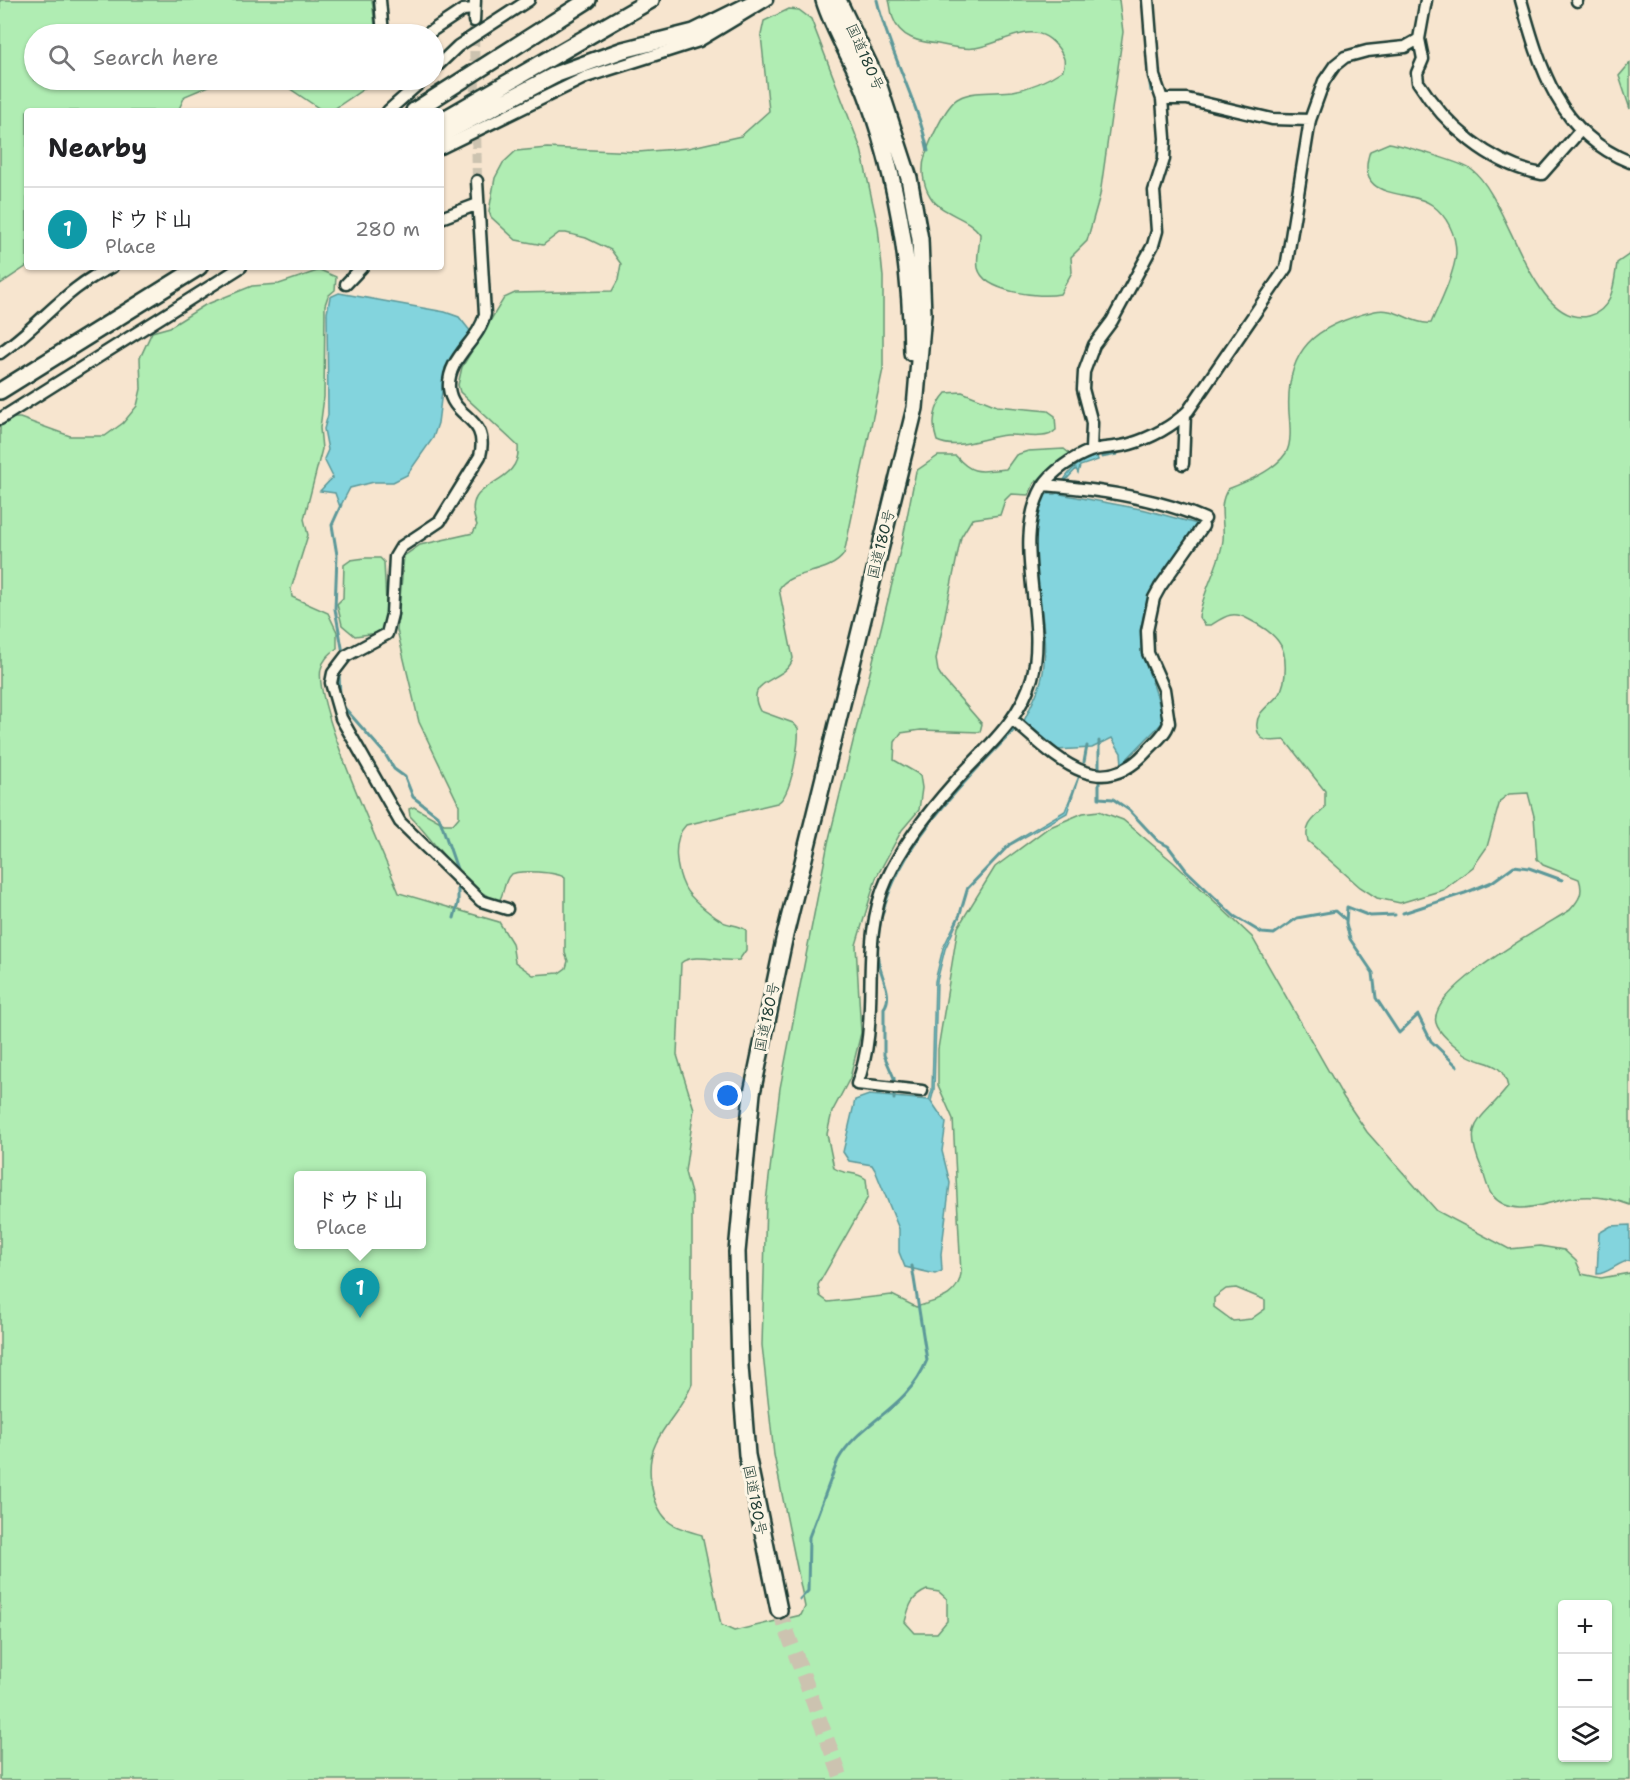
<!DOCTYPE html>
<html lang="en">
<head>
<meta charset="utf-8">
<style>
	:root { --surface:#fff; --page:#f6f6f6; --text:#202124; --muted:#757577; --line:#e0e0e0; --accent:#1f3d34 }
	body { margin:0; font-family:"Shantell Sans","Klee One",sans-serif; background:var(--page); color:var(--text) }
	.controls { position:absolute; right:18px; bottom:18px; display:grid; overflow:hidden; border-radius:6px; box-shadow:0 2px 4px #0004 }
	.controls button { width:54px; height:54px; display:grid; place-items:center; padding:0; border:0; border-bottom:2px solid var(--line); background:var(--surface); color:var(--text); font:30px sans-serif }
	.you { position:absolute; left:728px; top:1096px; width:21px; height:21px; margin:-15px; border:4px solid #fff; border-radius:50%; background:#1a73e8; box-shadow:0 0 0 9px #1a73e833 }
	.badge { display:grid; place-items:center; width:39px; height:39px; border-radius:50%; background:var(--accent); color:#fff; font-size:20px; font-weight:700 }
	.pin { position:absolute; translate:-50% -50px; filter:drop-shadow(0 2px 3px #0008) }
	.pin::after { content:''; position:absolute; top:32px; width:21px; height:18px; background:inherit; clip-path:polygon(0 0,100% 0,50% 100%) }
	.popup { position:absolute; left:294px; top:1171px; width:132px; height:78px; box-sizing:border-box; display:grid; place-content:center; border-radius:6px; background:var(--surface); filter:drop-shadow(0 2px 4px #0005); font-size:20px; white-space:nowrap; color:var(--muted) }
	.popup b { font-size:22px; color:var(--text) }
	.popup::after { content:''; position:absolute; left:50%; top:100%; margin-left:-12px; border:12px solid transparent; border-top-color:var(--surface) }
	.list { margin:0; padding:0; list-style:none }
	h2 { display:flex; justify-content:space-between; align-items:center; height:78px; margin:0; padding:0 24px; font-size:26px }
	h2 small { font-size:20px; font-weight:400; color:var(--muted) }
	.list li { display:grid; grid-template-columns:39px 1fr auto; gap:18px; align-items:center; box-sizing:border-box; height:84px; padding:0 24px; border-top:2px solid var(--line) }
	.list b { display:block; font-size:22px; white-space:nowrap }
	.list p { margin:0; font-size:20px; white-space:nowrap; color:var(--muted) }
	.list em { font-size:20px; font-style:normal; color:var(--muted) }
	.icon { flex:none; width:33px; height:33px; fill:none; stroke:currentColor; stroke-width:2; stroke-linecap:round; stroke-linejoin:round }
	.map { position:relative; flex:none; width:1630px; height:1780px; overflow:hidden }
	.search { position:absolute; background:var(--surface); box-shadow:0 2px 4px #0004; left:24px; top:24px; width:420px; height:66px; display:flex; align-items:center; gap:15px; box-sizing:border-box; padding:0 21px; border-radius:33px; color:var(--muted); font-size:22px }
	.panel { position:absolute; background:var(--surface); box-shadow:0 2px 4px #0004; left:24px; top:108px; width:420px; height:162px; border-radius:6px }
	.map>svg:first-child { display:block }
	.green { fill:#b0edb3; stroke:#689574; stroke-width:1.5; fill-rule:evenodd }
	.water { fill:#83d4dd; stroke:#5b9899; stroke-width:1.5 }
	.lines { fill:none; stroke-linecap:round; stroke-linejoin:round }
	.stream { stroke:#5b9899; stroke-width:3 }
	.minor-tunnel { stroke:#ccc3b0; stroke-width:10; stroke-dasharray:10 5; stroke-linecap:butt }
	.highway-tunnel { stroke:#ccc3b0; stroke-width:15; stroke-dasharray:15 8; stroke-linecap:butt }
	.minor-casing { stroke:#1f3d34; stroke-width:15 }
	.highway-casing { stroke:#1f3d34; stroke-width:20 }
	.minor { stroke:#fcf5e5; stroke-width:10 }
	.highway { stroke:#fcf5e5; stroke-width:15 }
	.labels { text-anchor:middle; dominant-baseline:central; stroke-width:6; stroke-linejoin:round; paint-order:stroke }
	.street-label { font-size:15px; fill:#1f3d34; stroke:#fcf5e5 }
</style>
</head>
<body>
<div class="map">
<svg width="1630" height="1780" viewBox="0 0 1630 1780">
	<rect width="100%" height="100%" fill="#f7e5cf"/>
	<filter id="ink" filterUnits="userSpaceOnUse"><feTurbulence type="fractalNoise" baseFrequency=".0167" numOctaves="2"/><feDisplacementMap in="SourceGraphic" scale="12" xChannelSelector="R" yChannelSelector="G"/><feConvolveMatrix kernelMatrix="1 2 1 2 8 2 1 2 1" color-interpolation-filters="sRGB"/></filter>
	<g filter="url(#ink)">
		<!-- green -->
		<path class="green" d="M 0,0 L 372,0 L 376,34 L 34,34 L 34,80 L 242,80 L 221,81 L 185,96 L 178,111 L 27,111 L 27,266 L 0,284 Z
			M 889,0 L 1119,0 L 1123,32 L 1100,195 L 1087,241 L 1071,257 L 1072,272 L 1060,294 C 1041,298 984,293 978,268 C 976,258 980,244 980,234 C 968,216 941,215 930,196 C 923,185 921,169 925,156 C 929,143 946,104 959,98 C 973,90 997,93 1013,91 C 1031,88 1048,80 1063,70 C 1066,61 1064,57 1059,49 C 1035,15 1005,44 975,48 C 963,50 950,46 938,44 C 919,42 900,38 893,18 C 891,13 891,6 889,0 Z
			M 789,9 L 799,10 L 811,19 L 861,149 L 878,227 L 883,277 L 883,369 L 844,554 C 829,576 790,569 779,589 L 793,658 C 787,683 742,677 760,711 L 793,723 L 798,728 C 800,742 791,798 777,803 L 686,825 C 671,840 676,870 685,888 C 690,898 710,914 720,920 C 727,926 738,924 746,930 L 746,950 L 739,960 C 723,963 693,952 681,963 L 677,1055 L 694,1109 L 685,1172 L 692,1197 L 692,1384 C 683,1408 666,1421 656,1443 C 645,1465 650,1503 668,1521 C 675,1528 692,1532 702,1535 L 721,1625 L 734,1631 L 801,1615 L 805,1607 L 774,1455 L 762,1345 L 766,1202 L 780,1088 L 828,843 L 902,543 L 916,471 L 938,456 L 956,456 C 973,476 981,471 1006,469 L 1016,455 L 1028,451 L 1064,449 L 1069,453 L 1068,457 L 1034,483 L 1029,495 L 1011,494 L 1005,500 L 1000,515 L 972,519 L 961,537 L 936,659 L 938,671 L 943,679 L 982,724 L 980,732 L 921,730 L 901,733 L 895,742 L 894,760 L 920,775 L 922,788 L 919,810 L 902,830 L 876,878 L 856,945 L 861,1033 L 850,1078 L 832,1112 L 827,1134 L 834,1168 C 844,1175 856,1171 866,1179 L 868,1197 L 818,1285 L 820,1296 L 828,1302 L 892,1295 L 916,1307 C 937,1300 957,1298 961,1274 L 953,1119 L 938,1085 L 938,1049 L 958,927 L 995,867 L 1048,828 L 1083,813 L 1099,811 L 1123,820 L 1173,862 L 1252,937 L 1344,1098 L 1367,1132 L 1437,1211 L 1509,1249 L 1540,1246 L 1564,1250 L 1576,1261 L 1582,1274 L 1601,1278 L 1630,1273 L 1630,1780 L 0,1780 L 0,423 L 11,418 L 20,418 L 70,436 L 105,436 L 123,423 L 137,406 L 141,389 L 140,358 L 152,332 L 170,327 L 205,305 L 252,286 L 279,284 L 320,270 L 336,277 L 335,290 L 328,296 L 325,305 L 324,397 L 320,428 L 322,449 L 304,519 L 308,535 L 291,589 L 292,597 L 328,613 L 337,632 L 337,648 C 330,654 323,659 321,669 C 313,703 383,853 399,893 L 499,922 L 512,943 L 515,962 L 533,975 L 559,973 L 566,968 L 568,961 L 565,953 L 565,878 C 558,872 518,869 510,875 C 504,881 504,894 499,901 C 465,891 434,840 410,816 L 409,809 L 414,807 L 444,824 L 453,824 L 459,817 L 459,805 L 419,722 L 397,630 L 404,556 L 420,545 L 473,533 L 477,525 C 457,477 522,490 518,446 L 460,392 L 458,385 L 462,367 L 504,298 L 515,293 L 612,291 L 618,280 L 621,264 L 611,250 L 586,238 L 566,233 L 559,233 L 543,245 L 516,240 L 491,217 L 489,211 L 495,178 L 503,163 L 516,151 L 547,148 L 638,152 L 688,148 L 741,136 L 769,111 L 761,35 L 764,21 ZM 298,1176 L 422,1176 L 422,1244 L 298,1244 ZM 1236,1288 L 1265,1300 L 1265,1309 L 1251,1319 L 1233,1321 L 1214,1307 L 1214,1298 L 1226,1289 ZM 927,1590 L 939,1592 L 947,1599 L 947,1621 L 937,1633 L 915,1633 L 905,1622 C 909,1606 911,1597 927,1590 ZM 1562,1604 L 1608,1604 L 1608,1758 L 1562,1758 Z
			M 1630,63 L 1630,109 L 1619,76 Z
			M 277,80 L 370,80 L 368,86 L 331,111 L 323,111 Z
			M 1389,143 C 1402,145 1463,163 1472,170 C 1509,197 1532,329 1589,316 C 1613,310 1614,283 1617,263 L 1630,254 L 1630,1205 C 1612,1198 1590,1195 1571,1198 C 1546,1202 1513,1220 1492,1195 C 1487,1189 1485,1177 1482,1169 C 1461,1121 1481,1122 1508,1087 C 1501,1057 1483,1067 1464,1053 C 1455,1046 1439,1034 1436,1023 C 1427,990 1545,926 1570,910 C 1579,900 1584,893 1579,879 L 1543,865 L 1537,859 L 1534,816 L 1528,793 L 1509,794 L 1500,801 L 1487,847 L 1473,867 L 1443,890 L 1400,903 L 1377,898 L 1360,887 L 1308,841 C 1303,825 1315,818 1325,808 L 1325,791 L 1285,740 C 1273,741 1258,744 1257,727 C 1255,712 1271,705 1279,694 C 1287,682 1288,653 1278,641 C 1271,631 1258,624 1248,619 C 1232,610 1224,617 1211,625 L 1205,625 L 1199,617 C 1203,590 1220,565 1223,540 C 1225,523 1217,505 1228,489 C 1246,482 1274,471 1286,453 C 1292,443 1290,425 1289,413 C 1285,349 1315,325 1375,311 C 1395,306 1412,325 1431,323 C 1439,305 1455,272 1456,253 C 1456,234 1447,216 1432,205 C 1410,188 1353,203 1370,151 Z
			M 962,392 L 997,406 L 1048,411 L 1055,416 L 1056,430 C 1053,432 1052,434 1048,435 C 1035,439 1020,434 1006,435 C 984,437 958,451 937,441 C 931,424 934,406 946,393 Z
			M 365,558 L 380,558 L 384,562 L 387,624 L 378,633 L 355,636 L 342,625 L 337,604 L 343,598 L 344,565 L 351,560 Z"/>
		<!-- water -->
		<path class="water" d="M 339,293 L 445,312 L 459,317 L 471,332 L 457,349 L 445,368 L 438,423 L 433,438 L 407,475 L 393,482 L 374,482 L 350,488 L 340,507 L 335,493 L 320,491 L 333,477 L 324,459 L 328,450 L 324,429 L 328,415 L 327,313 L 330,297 Z
			M 1097,456 L 1098,460 L 1080,466 L 1078,473 L 1076,469 L 1066,480 L 1060,494 L 1146,510 L 1197,524 C 1172,562 1132,603 1143,652 C 1148,677 1161,697 1162,723 L 1122,764 L 1121,753 L 1112,738 L 1092,748 L 1056,750 L 1024,721 C 1032,703 1043,684 1044,664 C 1049,608 1021,548 1045,494 L 1056,494 C 1066,474 1075,462 1097,456 Z
			M 1079,776 L 1067,813 L 1010,845 L 968,889 L 960,916 L 945,949 L 937,981 L 934,1090 L 931,1101 L 946,1123 L 942,1151 L 950,1183 L 941,1254 L 942,1271 L 935,1274 L 905,1267 L 899,1252 L 899,1229 L 875,1170 L 872,1165 L 849,1161 L 843,1152 L 855,1100 L 869,1095 L 929,1100 L 932,1090 L 935,981 L 943,948 L 959,915 L 967,888 L 1009,844 L 1065,811 Z
			M 1630,1225 L 1630,1260 C 1617,1263 1607,1274 1597,1274 L 1599,1233 L 1611,1226 Z"/>
		<g class="lines">
			<!-- stream -->
			<path class="stream" d="M 877,0 C 889,52 917,99 928,151
				M 1149,77 L 1151,91
				M 1158,157 L 1158,153
				M 1149,209 L 1150,213
				M 473,214 L 475,236
				M 1088,345 L 1093,338
				M 1102,457 L 1117,454
				M 341,505 L 332,525 L 337,555 L 335,609 L 343,653
				M 339,673 L 340,696
				M 342,705 L 385,754 L 394,769 L 405,777 L 413,797 L 439,817 L 458,872
				M 1084,762 L 1087,746
				M 1099,769 L 1099,741
				M 1099,780 L 1099,798 L 1113,799 L 1129,810 L 1158,841 L 1168,846 L 1186,870 L 1234,916 L 1262,933 L 1274,934 L 1297,918 L 1336,911 L 1346,920
				M 1403,913 L 1465,893 L 1492,882 L 1514,866 L 1529,868 L 1562,880
				M 1395,915 L 1370,916 L 1347,907 L 1346,923 L 1350,939 L 1373,973 L 1376,998 L 1399,1033 L 1418,1015 L 1431,1041 L 1457,1066
				M 454,918 L 458,903 L 458,884
				M 894,1099 L 894,1078 L 884,1055 L 884,1008 C 894,995 880,975 878,960 C 877,945 878,930 882,915 C 899,844 967,779 1016,728
				M 800,1599 L 808,1591 L 809,1537 L 838,1460 C 860,1421 907,1410 927,1360 L 912,1266"/>
			<!-- minor-tunnel -->
			<path class="minor-tunnel" d="M 474,21 L 475,104
				M 476,123 L 477,181"/>
			<!-- highway-tunnel -->
			<path class="highway-tunnel" d="M 779,1610 L 842,1780"/>
			<!-- minor casing -->
			<g class="minor-casing">
				<path id="minor" d="M 380,0 L 383,34
					M 1426,0 L 1419,39 L 1423,59 L 1417,73 L 1418,82 C 1445,125 1490,165 1542,174 L 1580,131
					M 1521,0 C 1540,68 1559,134 1630,162
					M 1577,1 L 1577,0
					M 474,21 L 475,0
					M 427,34 L 463,10 L 474,9
					M 434,69 L 458,46 L 529,0
					M 1162,99 L 1187,99 L 1272,119 L 1310,120
					M 388,111 L 423,80
					M 441,148 L 586,77 L 699,41 L 767,0
					M 477,181 L 485,314 C 479,342 447,357 449,388 C 452,419 490,416 480,456 L 440,521 L 401,547 L 395,557 L 392,614 L 387,634 L 346,656 L 333,673 L 331,683 L 341,718 L 400,822 L 481,901 L 507,909
					M 441,218 L 478,204
					M 346,284 L 362,267
					M 0,353 C 40,326 67,286 112,267
					M 0,419 L 241,267
					M 1091,450 L 1092,423 L 1083,389 L 1084,372 L 1094,345 L 1112,321 L 1153,245 L 1157,231 L 1154,191 L 1164,159 L 1165,138 L 1162,99 L 1154,76 L 1148,0
					M 1183,464 L 1185,414
					M 1044,485 C 1094,489 1158,498 1205,519
					M 1013,720 C 1053,754 1098,805 1146,752 C 1154,743 1166,734 1169,723 L 1164,689 L 1148,653 L 1147,631 L 1154,598 L 1160,587 L 1203,526
					M 922,1091 L 857,1084 C 883,1018 857,944 887,879 C 903,844 929,811 954,783 C 985,748 1018,724 1032,678 C 1049,618 1010,543 1043,486 C 1051,472 1074,457 1090,451 C 1102,447 1117,448 1130,444 C 1151,438 1173,426 1188,411 L 1286,268 L 1310,120 L 1324,81 L 1335,65 L 1345,57 L 1367,51 L 1405,47 L 1419,39"/>
			</g>
			<!-- highway casing -->
			<g class="highway-casing">
				<path id="highway" d="M 824,0 C 834,33 855,63 867,96 C 897,178 911,267 912,353
					M 414,111 L 588,0
					M 441,121 L 651,0
					M 441,135 L 557,74 L 623,50 L 694,32 L 759,0
					M 0,391 L 199,267
					M 779,1610 L 747,1455 L 740,1366 L 737,1252 L 752,1093 L 785,935 L 915,408 L 923,314 L 920,239 L 909,178 L 878,83 L 838,0"/>
			</g>
			<!-- minor -->
			<use href="#minor" class="minor"/>
			<!-- highway -->
			<use href="#highway" class="highway"/>
		</g>
	</g>
	<g class="labels">
		<!-- street labels -->
		<g class="street-label">
			<text transform="translate(865 57) rotate(66)">国道180号</text>
			<text transform="translate(881 544) rotate(-76)">国道180号</text>
			<text transform="translate(767 1017) rotate(-78)">国道180号</text>
			<text transform="translate(755 1500) rotate(79)">国道180号</text>
		</g>
	</g>
</svg>
<div class="controls">
<button>+</button>
<button>−</button>
<button><svg class="icon" aria-label="layers" viewBox="0 0 24 24"><path d="M12 4l9 5-9 5-9-5zM3 14l9 5 9-5"/></svg></button>
</div>
<div class="you"></div>
<div class="pin badge" style="left:360px;top:1318px;background:#0f9aa8">1</div>
<div class="popup"><b>ドウド山</b>Place</div>
<div class="search"><svg class="icon" aria-label="search" viewBox="0 0 24 24"><circle cx="10" cy="10" r="6"/><path d="M15 15l6 6"/></svg>Search here</div>
<section class="panel">
<h2>Nearby<small></small></h2>
<ul class="list">
<li><span class="badge" style="background:#0f9aa8">1</span><div><b>ドウド山</b><p>Place</p></div><em>280 m</em></li>
</ul>
</section>
</div>
</body>
</html>
